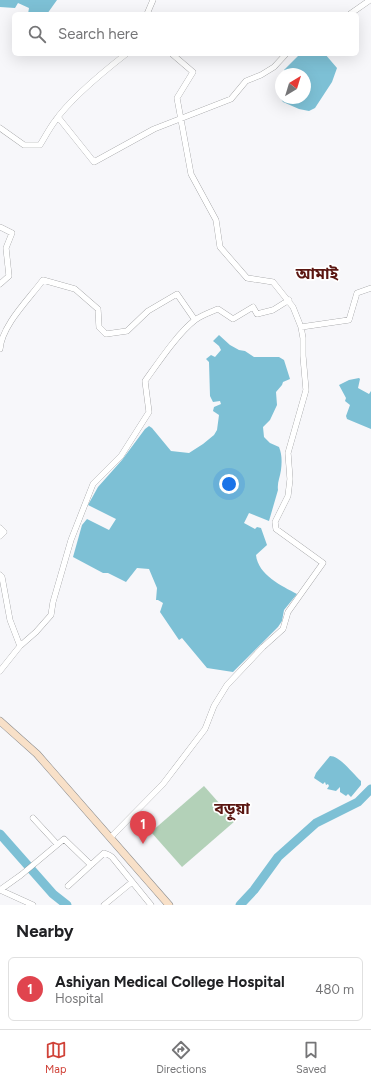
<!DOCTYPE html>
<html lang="en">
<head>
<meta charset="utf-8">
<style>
	:root { --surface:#fff; --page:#f2f2f2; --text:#202124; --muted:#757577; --line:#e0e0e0; --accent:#d04238 }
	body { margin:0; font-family:Figtree,"Noto Sans Bengali",sans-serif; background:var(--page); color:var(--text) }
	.compass { position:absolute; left:275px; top:68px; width:36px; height:36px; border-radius:50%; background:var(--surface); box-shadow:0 4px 16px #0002; rotate:38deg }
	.you { position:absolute; left:229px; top:484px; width:14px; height:14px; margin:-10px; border:3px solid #fff; border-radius:50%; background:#1a73e8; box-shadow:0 0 0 6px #1a73e833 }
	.badge { display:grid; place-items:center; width:26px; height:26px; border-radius:50%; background:var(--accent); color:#fff; font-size:13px; font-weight:700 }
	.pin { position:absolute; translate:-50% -33px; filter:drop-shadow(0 1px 2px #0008) }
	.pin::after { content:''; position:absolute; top:21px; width:14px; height:12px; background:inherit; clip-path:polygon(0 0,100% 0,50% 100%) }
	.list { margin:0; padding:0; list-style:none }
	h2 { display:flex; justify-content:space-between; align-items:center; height:52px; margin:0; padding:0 16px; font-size:17px }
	h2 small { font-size:13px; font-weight:400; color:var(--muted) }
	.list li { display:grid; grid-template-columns:26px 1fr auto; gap:12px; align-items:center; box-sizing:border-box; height:64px; margin:0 8px 8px; padding:0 8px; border:1px solid var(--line); border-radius:6px }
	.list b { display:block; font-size:15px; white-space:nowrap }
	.list p { margin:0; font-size:13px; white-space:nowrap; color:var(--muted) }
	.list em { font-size:13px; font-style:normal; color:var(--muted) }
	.icon { flex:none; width:22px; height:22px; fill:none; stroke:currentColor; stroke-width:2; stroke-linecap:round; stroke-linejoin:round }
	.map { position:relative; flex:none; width:371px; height:905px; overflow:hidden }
	.search { position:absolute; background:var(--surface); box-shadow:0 4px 16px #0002; left:12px; right:12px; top:12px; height:44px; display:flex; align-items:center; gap:10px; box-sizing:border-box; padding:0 14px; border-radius:6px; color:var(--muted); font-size:15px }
	.sheet { height:124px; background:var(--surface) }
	nav { display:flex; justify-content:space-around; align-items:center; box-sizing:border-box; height:56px; border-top:1px solid var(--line); background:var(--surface); font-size:11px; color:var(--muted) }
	nav a { display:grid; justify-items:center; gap:2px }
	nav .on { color:var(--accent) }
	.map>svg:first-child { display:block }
	.green { fill:#b3d1b8 }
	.water { fill:#7dc0d5 }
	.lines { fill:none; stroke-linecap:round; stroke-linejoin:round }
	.river { stroke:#7dc0d5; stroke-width:9 }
	.street-casing { stroke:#8b8c8e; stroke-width:6 }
	.secondary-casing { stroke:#8b8c8e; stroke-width:8 }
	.street { stroke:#fff; stroke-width:5.5 }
	.secondary { stroke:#f8e0c8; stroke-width:7 }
	.labels { text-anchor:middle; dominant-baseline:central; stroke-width:3.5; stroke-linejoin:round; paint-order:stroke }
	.neighbourhood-label { font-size:16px; font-weight:bold; fill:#5b1712; stroke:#fff }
</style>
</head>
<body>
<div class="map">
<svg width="371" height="905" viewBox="0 0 371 905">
	<rect width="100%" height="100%" fill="#f7f7fa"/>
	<!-- green -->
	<path class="green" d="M 204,786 L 235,821 L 182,867 L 151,832 Z"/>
	<!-- water -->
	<path class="water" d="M 0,0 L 57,0 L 47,14 L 28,14 L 29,8 L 18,3 L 15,8 L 0,7 Z
		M 300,54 L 325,54 L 337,68 L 332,82 L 315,108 L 309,111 L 299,109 L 283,102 L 281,99 L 282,98 L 305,98 L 305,74 L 284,74 L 284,70 Z
		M 219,335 L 230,345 L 239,350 L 245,351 L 254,357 L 279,357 L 284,360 L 290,379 L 283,382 L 282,385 L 276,392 L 277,405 L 270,420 L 263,427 L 264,437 L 270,443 L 279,447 C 282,454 282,462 281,470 C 280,477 277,483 278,490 L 269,521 L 249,513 L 244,523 L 255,529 L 257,527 L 261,528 L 267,545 L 256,555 C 258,575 282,586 297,594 L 284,610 L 282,621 L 278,627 L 233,672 L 207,668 L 182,638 L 179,640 L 160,612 L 163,603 L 158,600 L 156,600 L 157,588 L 149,569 L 137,568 L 126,582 L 108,573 L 103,573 L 73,557 L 82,525 L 87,519 L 109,530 L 116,519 L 88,505 L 98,487 L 122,460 L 145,429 L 149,426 L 152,428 L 171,451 L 189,453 L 203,444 L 214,435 L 217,430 L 219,415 L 213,411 L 214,407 L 221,404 L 220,401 L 213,402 L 210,396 L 209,362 L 206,359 L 211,355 L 215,357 L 221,350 L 219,346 L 213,341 Z
		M 359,378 L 360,379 L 358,388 L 369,394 L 371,391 L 371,429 L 347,419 L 346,416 L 350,405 L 345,401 L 346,398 L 339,385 L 349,380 Z
		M 330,756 C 340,756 353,774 361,781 L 361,785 L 351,797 L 348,794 L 346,796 L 340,792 L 340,787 L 336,791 L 327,789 L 329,786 L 328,784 L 326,785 L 325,782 L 323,784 L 314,778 L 316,773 Z"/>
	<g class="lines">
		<!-- river -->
		<path class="river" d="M 0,834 L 53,894 L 67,905
			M 240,905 L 254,890 L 278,857 L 316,823 L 358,802 L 371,789"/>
		<!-- street casing -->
		<g class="street-casing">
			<path id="street" d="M 147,14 L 153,0
				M 350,14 L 370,0
				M 172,54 L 193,72 L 177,98 L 191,174 L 216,220 L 220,247 L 247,278 L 273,282 L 293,307 L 301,327 L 349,320 L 357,293 L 371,288
				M 58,117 L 94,162 L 154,129 L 231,99 L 246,81 L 261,75 L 274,67 L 286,54
				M 0,128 L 24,145 L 40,145 C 45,137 49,129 55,121 C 71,98 103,72 126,54
				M 0,227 L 12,233 L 6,248 L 9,276 L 0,284
				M 0,349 C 2,325 29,299 43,280 L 75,289 L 98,309 L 99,327 L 106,334 L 127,331 L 148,311 L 177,294 L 195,320
				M 0,528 L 4,532 L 0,536
				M 0,575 L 2,577 L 10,620 L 20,646
				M 0,671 L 20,646 L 36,632 L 51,615 L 53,602 L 71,540 L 93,484 L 121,456 L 149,412 L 145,381 C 158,363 178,333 195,320 C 202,315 211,312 218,309 L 233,319 L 253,307 L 257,314 L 273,310 L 289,300
				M 33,818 L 57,844
				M 111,837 L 163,784 L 205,729 L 214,706 L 227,685 L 263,647 L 283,629 L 288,612 L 323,563 L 276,529 L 275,522 L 288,496 L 290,479 L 288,453 L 306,390 L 303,356 L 303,338 L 301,327
				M 68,886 L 104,853 L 109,855 L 112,857 L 151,905
				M 0,890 L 21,875 L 64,839 L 91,865
				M 0,890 L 33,905
				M 104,905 L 132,882"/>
		</g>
		<!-- secondary casing -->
		<g class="secondary-casing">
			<path id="secondary" d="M 0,721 L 37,754 L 169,905"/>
		</g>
		<!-- street -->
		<use href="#street" class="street"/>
		<!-- secondary -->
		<use href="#secondary" class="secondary"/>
	</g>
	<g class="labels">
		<!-- neighbourhood labels -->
		<g class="neighbourhood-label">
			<text x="317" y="273">আমাই</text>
			<text x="232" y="808">বড়ুয়া</text>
		</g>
	</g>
</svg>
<svg class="compass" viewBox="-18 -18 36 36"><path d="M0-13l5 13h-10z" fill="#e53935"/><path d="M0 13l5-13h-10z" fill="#757577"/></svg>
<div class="you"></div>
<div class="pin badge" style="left:143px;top:844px;background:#e0444e">1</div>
<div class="search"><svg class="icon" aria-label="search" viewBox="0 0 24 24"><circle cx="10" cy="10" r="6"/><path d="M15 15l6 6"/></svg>Search here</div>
</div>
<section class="sheet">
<h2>Nearby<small></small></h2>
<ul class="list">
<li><span class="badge" style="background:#e0444e">1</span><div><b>Ashiyan Medical College Hospital</b><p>Hospital</p></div><em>480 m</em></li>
</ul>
</section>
<nav>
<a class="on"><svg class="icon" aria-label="map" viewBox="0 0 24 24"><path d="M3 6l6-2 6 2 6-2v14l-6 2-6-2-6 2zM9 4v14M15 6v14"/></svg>Map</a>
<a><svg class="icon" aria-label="directions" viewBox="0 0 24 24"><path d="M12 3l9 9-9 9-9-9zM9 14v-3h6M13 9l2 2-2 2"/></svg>Directions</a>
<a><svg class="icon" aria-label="saved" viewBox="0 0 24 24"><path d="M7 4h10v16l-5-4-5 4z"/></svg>Saved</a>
</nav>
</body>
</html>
